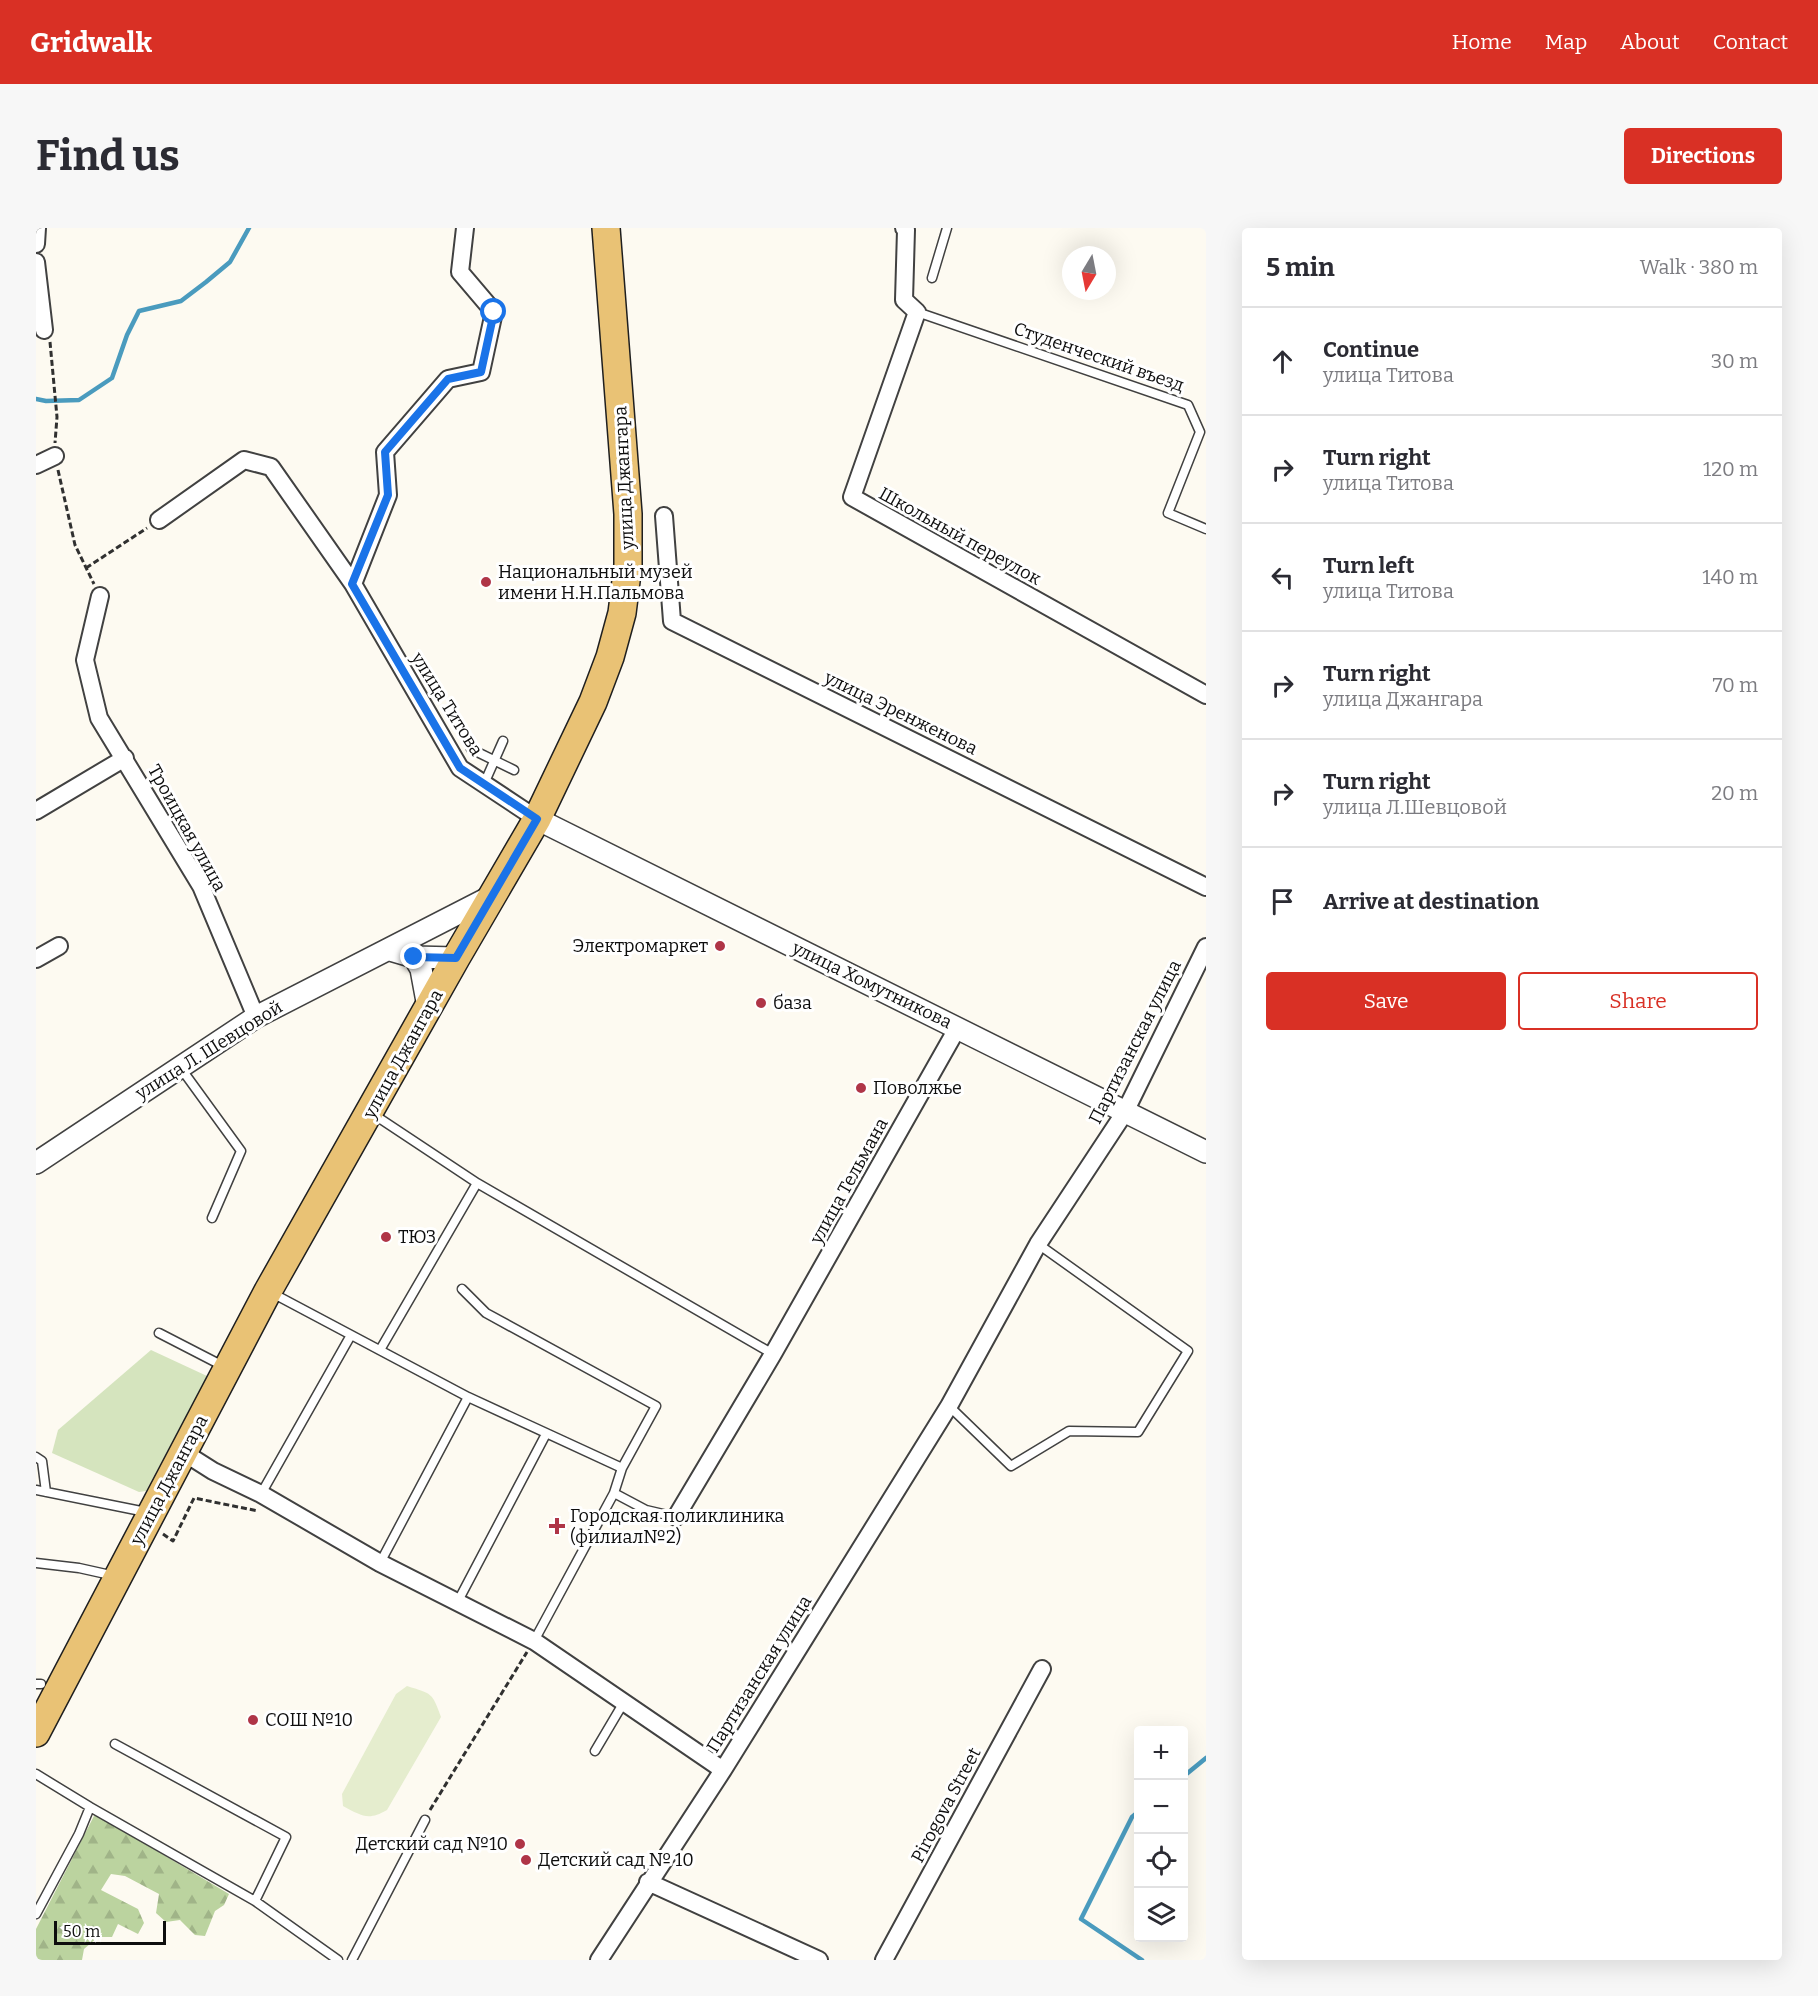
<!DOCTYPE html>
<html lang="en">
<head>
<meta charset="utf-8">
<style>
	:root { --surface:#fff; --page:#f7f7f7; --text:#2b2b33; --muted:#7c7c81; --line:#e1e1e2; --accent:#d93025 }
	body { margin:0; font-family:Bitter,serif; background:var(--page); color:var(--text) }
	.controls { position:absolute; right:18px; bottom:18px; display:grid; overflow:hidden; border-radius:6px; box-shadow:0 6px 24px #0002 }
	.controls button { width:54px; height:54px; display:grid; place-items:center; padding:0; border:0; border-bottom:2px solid var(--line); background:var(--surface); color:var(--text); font:30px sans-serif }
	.compass { position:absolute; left:1026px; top:18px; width:54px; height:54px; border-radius:50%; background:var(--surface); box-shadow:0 6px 24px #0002; rotate:190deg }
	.scale { position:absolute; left:18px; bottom:15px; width:112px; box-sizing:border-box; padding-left:6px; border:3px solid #0e0e0e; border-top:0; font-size:16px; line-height:21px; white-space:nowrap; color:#0e0e0e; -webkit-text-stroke:4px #fff; paint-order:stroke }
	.stop { position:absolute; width:18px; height:18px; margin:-14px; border:4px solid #1a73e8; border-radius:50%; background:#fff }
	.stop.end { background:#1a73e8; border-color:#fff; box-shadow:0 2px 6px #0008 }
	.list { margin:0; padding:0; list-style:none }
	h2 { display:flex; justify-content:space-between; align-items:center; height:78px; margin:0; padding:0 24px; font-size:26px }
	h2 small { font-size:20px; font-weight:400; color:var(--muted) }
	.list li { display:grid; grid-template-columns:39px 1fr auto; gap:18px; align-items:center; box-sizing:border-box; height:108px; padding:0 24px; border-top:2px solid var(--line) }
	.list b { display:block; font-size:22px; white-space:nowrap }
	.list p { margin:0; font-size:20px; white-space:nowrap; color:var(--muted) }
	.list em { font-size:20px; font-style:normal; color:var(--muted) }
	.actions { display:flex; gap:12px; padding:18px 24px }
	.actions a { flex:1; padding:14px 0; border:2px solid var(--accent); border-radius:6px; text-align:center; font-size:21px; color:var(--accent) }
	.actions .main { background:var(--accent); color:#fff }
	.icon { flex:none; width:33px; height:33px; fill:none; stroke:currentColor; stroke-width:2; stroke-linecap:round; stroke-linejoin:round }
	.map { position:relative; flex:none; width:1170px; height:1732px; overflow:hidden; border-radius:6px }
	header { display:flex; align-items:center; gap:36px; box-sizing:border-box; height:84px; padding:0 30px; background:var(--accent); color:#fff }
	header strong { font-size:28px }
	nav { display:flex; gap:33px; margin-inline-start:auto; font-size:21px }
	.intro { display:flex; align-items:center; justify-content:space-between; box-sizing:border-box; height:144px; padding:0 36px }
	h1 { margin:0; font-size:42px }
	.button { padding:15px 27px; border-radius:6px; background:var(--accent); color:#fff; font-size:21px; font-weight:700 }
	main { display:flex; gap:36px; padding:0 36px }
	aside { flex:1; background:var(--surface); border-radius:6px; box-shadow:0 6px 24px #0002 }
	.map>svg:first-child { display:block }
	.forest { fill:url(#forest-firs) }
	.park { fill:#d5e4be }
	.pitch { fill:#e5edce }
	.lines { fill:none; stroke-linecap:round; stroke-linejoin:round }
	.stream { stroke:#4a9bbe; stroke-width:4.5 }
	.service-casing { stroke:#414141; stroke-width:11 }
	.minor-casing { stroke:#414141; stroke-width:20 }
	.tertiary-casing { stroke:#414141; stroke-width:24 }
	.primary-casing { stroke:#1f1f1f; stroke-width:30 }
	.path { stroke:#303030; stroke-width:3; stroke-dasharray:6 3; stroke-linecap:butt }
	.service { stroke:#fff; stroke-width:8 }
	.minor { stroke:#fff; stroke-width:16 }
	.tertiary { stroke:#fff; stroke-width:21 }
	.primary { stroke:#e9c275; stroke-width:27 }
	.route { stroke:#1a73e8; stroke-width:8 }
	.poi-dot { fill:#af3547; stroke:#fff; stroke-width:2 }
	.labels { text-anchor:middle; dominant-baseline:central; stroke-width:6; stroke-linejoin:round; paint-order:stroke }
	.street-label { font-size:18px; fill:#0e0e0e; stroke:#fff }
	.poi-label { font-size:18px; fill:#0e0e0e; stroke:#fff; text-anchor:start }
</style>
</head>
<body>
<header>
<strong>Gridwalk</strong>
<nav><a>Home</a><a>Map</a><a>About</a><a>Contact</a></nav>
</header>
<div class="intro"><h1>Find us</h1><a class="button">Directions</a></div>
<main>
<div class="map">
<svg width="1170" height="1732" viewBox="0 0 1170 1732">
	<defs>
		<pattern id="forest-firs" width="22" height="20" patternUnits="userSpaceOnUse" patternTransform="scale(1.5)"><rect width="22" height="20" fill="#bbd39f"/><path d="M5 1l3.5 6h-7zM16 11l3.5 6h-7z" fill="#a0b488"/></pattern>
	</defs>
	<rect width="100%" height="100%" fill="#fdfaf1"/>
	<!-- forest -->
	<path class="forest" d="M 59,1586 L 193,1666 L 188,1677 L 179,1683 L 169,1708 L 159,1707 L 144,1692 L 130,1694 L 120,1685 L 123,1666 L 89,1648 L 75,1646 L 65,1662 L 102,1681 L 108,1695 L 102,1706 L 82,1696 L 76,1709 L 62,1709 L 48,1721 L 46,1732 L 0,1732 L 0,1701 Z"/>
	<!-- park -->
	<path class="park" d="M 115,1122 L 171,1148 L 110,1263 L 103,1264 L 16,1225 L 22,1202 Z"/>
	<!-- pitch -->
	<path class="pitch" d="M 371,1458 C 396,1466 396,1464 405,1489 L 351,1582 C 332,1593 326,1588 307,1578 L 306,1566 L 360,1466 Z"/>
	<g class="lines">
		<!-- stream -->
		<path class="stream" d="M 0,171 L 10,173 L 43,172 L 76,150 L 91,107 L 103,83 L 145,73 L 170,54 L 194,34 L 213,0
			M 1148,1548 L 1170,1530
			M 1102,1584 L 1096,1589 L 1045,1691 L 1106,1732"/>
		<!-- service casing -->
		<g class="service-casing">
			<path id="service" d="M 896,50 L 911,0
				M 881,84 L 1152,177 L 1164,204 L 1132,285 L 1170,301
				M 435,521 L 478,542
				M 448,556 L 467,513
				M 144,839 L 205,923 L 176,990
				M 337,886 L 441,955 L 737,1126
				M 426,1061 L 450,1085 L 620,1178 L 586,1240 L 578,1265 L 498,1413
				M 236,1065 L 432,1169 L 586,1240
				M 123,1105 L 189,1139
				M 344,1122 L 441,955
				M 913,1178 L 975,1238 L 1033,1203 L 1102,1204 L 1152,1123 L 1002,1016
				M 0,1229 L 6,1233 L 10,1264
				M 0,1262 L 110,1284
				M 578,1265 L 610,1282 L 640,1289
				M 225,1266 L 315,1107
				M 0,1335 L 43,1340 L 79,1348
				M 344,1335 L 432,1169
				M 421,1375 L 510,1206
				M 0,1456 L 5,1456
				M 79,1516 L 250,1609 L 219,1673
				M 559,1523 L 588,1474
				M 0,1546 L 54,1579 L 219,1673 L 302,1732
				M 0,1686 L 43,1606 L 54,1579
				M 316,1732 L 389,1592"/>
		</g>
		<!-- minor casing -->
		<g class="minor-casing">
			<path id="minor" d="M 868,0 L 870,2 L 868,72 L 881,84 L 816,269 L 1170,467
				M 0,16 L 1,0
				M 0,34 L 8,102
				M 0,237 L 19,228
				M 628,288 L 636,393 L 1170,659
				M 123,292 L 208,232 L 235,239 L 317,356 L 424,540 L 501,591
				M 317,356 L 352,267 L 349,224 L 412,151 L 445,144 L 458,84 L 424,44 L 429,0
				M 64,368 L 49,432 L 63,490 L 165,658 L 220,789
				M 0,583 L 89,530
				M 0,731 L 23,718
				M 147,1224 L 177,1243 L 225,1266 L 344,1335 L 498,1413 L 687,1542
				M 640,1289 L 737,1126 L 922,799
				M 612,1654 L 783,1732
				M 563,1732 L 687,1542 L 913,1178 L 1002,1016 L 1089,884 L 1170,719
				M 848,1732 L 1006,1441"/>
		</g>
		<!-- tertiary casing -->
		<g class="tertiary-casing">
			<path id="tertiary" d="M 501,591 L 1170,924
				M 354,722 L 378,729 L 385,741 L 392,779
				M 378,729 L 420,730
				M 0,935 L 220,789 L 456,668"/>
		</g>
		<!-- primary casing -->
		<g class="primary-casing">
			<path id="primary" d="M 0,1505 L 232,1063 L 420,730 L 501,591 L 557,474 L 574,429 L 586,385 L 592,337 L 592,286 L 570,0"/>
		</g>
		<!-- path -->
		<path class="path" d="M 14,114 L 21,189 L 19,215
			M 22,242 L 39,317 L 58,356
			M 50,340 L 111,300
			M 127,1306 L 137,1313 L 158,1270 L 222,1283
			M 394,1582 L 491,1424"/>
		<!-- service -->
		<use href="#service" class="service"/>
		<!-- minor -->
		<use href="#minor" class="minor"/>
		<!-- tertiary -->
		<use href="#tertiary" class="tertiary"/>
		<!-- primary -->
		<use href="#primary" class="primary"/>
	</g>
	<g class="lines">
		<!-- route -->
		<path class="route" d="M 378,729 L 420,730 L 501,591 L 424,540 L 316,356 L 352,267 L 349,224 L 412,151 L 445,144 L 458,84"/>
	</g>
	<!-- markers -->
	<g class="poi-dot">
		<circle cx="450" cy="354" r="6"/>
		<circle cx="684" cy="718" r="6"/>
		<circle cx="725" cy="775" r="6"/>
		<circle cx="825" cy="860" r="6"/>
		<circle cx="350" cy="1009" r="6"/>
		<path d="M518 1289h6v6h6v6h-6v6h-6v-6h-6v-6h6z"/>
		<circle cx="217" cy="1492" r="6"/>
		<circle cx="484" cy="1616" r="6"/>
		<circle cx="490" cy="1632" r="6"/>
	</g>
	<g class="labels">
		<!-- street labels -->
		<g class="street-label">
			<text transform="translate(1063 129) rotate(19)">Студенческий въезд</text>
			<text transform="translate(588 250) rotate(-93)">улица Джангара</text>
			<text transform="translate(924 308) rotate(29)">Школьный переулок</text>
			<text transform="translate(411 476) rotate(58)">улица Титова</text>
			<text transform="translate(865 485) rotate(26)">улица Эренженова</text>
			<text transform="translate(151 600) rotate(61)">Троицкая улица</text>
			<text transform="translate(836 757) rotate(26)">улица Хомутникова</text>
			<text transform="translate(1099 814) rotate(-63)">Партизанская улица</text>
			<text transform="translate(173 822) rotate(-32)">улица Л. Шевцовой</text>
			<text transform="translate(367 826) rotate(-61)">улица Джангара</text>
			<text transform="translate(813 953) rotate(-61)">улица Тельмана</text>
			<text transform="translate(133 1252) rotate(-62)">улица Джангара</text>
			<text transform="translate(723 1446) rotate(-58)">Партизанская улица</text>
			<text transform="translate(910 1577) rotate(-62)">Pirogova Street</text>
		</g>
		<!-- poi labels -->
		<g class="poi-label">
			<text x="462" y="344">Национальный музей<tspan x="462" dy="21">имени Н.Н.Пальмова</tspan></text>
			<text x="672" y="718" text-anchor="end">Электромаркет</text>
			<text x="737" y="775">база</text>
			<text x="837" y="860">Поволжье</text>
			<text x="362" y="1009">ТЮЗ</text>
			<text x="534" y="1288">Городская поликлиника<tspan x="534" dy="21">(филиал№2)</tspan></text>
			<text x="229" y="1492">СОШ №10</text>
			<text x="472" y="1616" text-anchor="end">Детский сад №10</text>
			<text x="502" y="1632">Детский сад № 10</text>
		</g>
	</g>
</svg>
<div class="controls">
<button>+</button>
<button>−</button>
<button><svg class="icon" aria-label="locate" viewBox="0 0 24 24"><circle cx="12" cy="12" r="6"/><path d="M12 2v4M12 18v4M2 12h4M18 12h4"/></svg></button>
<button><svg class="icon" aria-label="layers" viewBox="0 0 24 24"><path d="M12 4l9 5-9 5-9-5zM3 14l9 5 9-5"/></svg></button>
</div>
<svg class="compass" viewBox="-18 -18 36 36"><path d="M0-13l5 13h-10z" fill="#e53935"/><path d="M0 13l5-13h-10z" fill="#7c7c81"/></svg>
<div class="scale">50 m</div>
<div class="stop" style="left:458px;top:84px"></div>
<div class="stop end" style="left:378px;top:729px"></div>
</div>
<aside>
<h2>5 min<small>Walk · 380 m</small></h2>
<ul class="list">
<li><svg class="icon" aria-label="ahead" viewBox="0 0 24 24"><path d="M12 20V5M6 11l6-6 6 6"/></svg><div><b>Continue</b><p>улица Титова</p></div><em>30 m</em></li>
<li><svg class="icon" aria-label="right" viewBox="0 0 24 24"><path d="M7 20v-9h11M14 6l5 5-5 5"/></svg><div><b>Turn right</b><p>улица Титова</p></div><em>120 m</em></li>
<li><svg class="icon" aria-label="left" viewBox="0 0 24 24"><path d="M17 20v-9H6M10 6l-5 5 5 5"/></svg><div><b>Turn left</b><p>улица Титова</p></div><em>140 m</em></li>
<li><svg class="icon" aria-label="right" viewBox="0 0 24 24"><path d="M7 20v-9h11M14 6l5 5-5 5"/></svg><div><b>Turn right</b><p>улица Джангара</p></div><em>70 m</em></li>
<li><svg class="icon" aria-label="right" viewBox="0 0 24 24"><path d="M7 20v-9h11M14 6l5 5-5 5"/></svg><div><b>Turn right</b><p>улица Л.Шевцовой</p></div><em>20 m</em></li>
<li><svg class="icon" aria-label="arrive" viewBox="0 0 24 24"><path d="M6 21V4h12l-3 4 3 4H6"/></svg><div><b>Arrive at destination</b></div></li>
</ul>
<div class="actions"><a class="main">Save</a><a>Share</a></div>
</aside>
</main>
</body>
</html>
